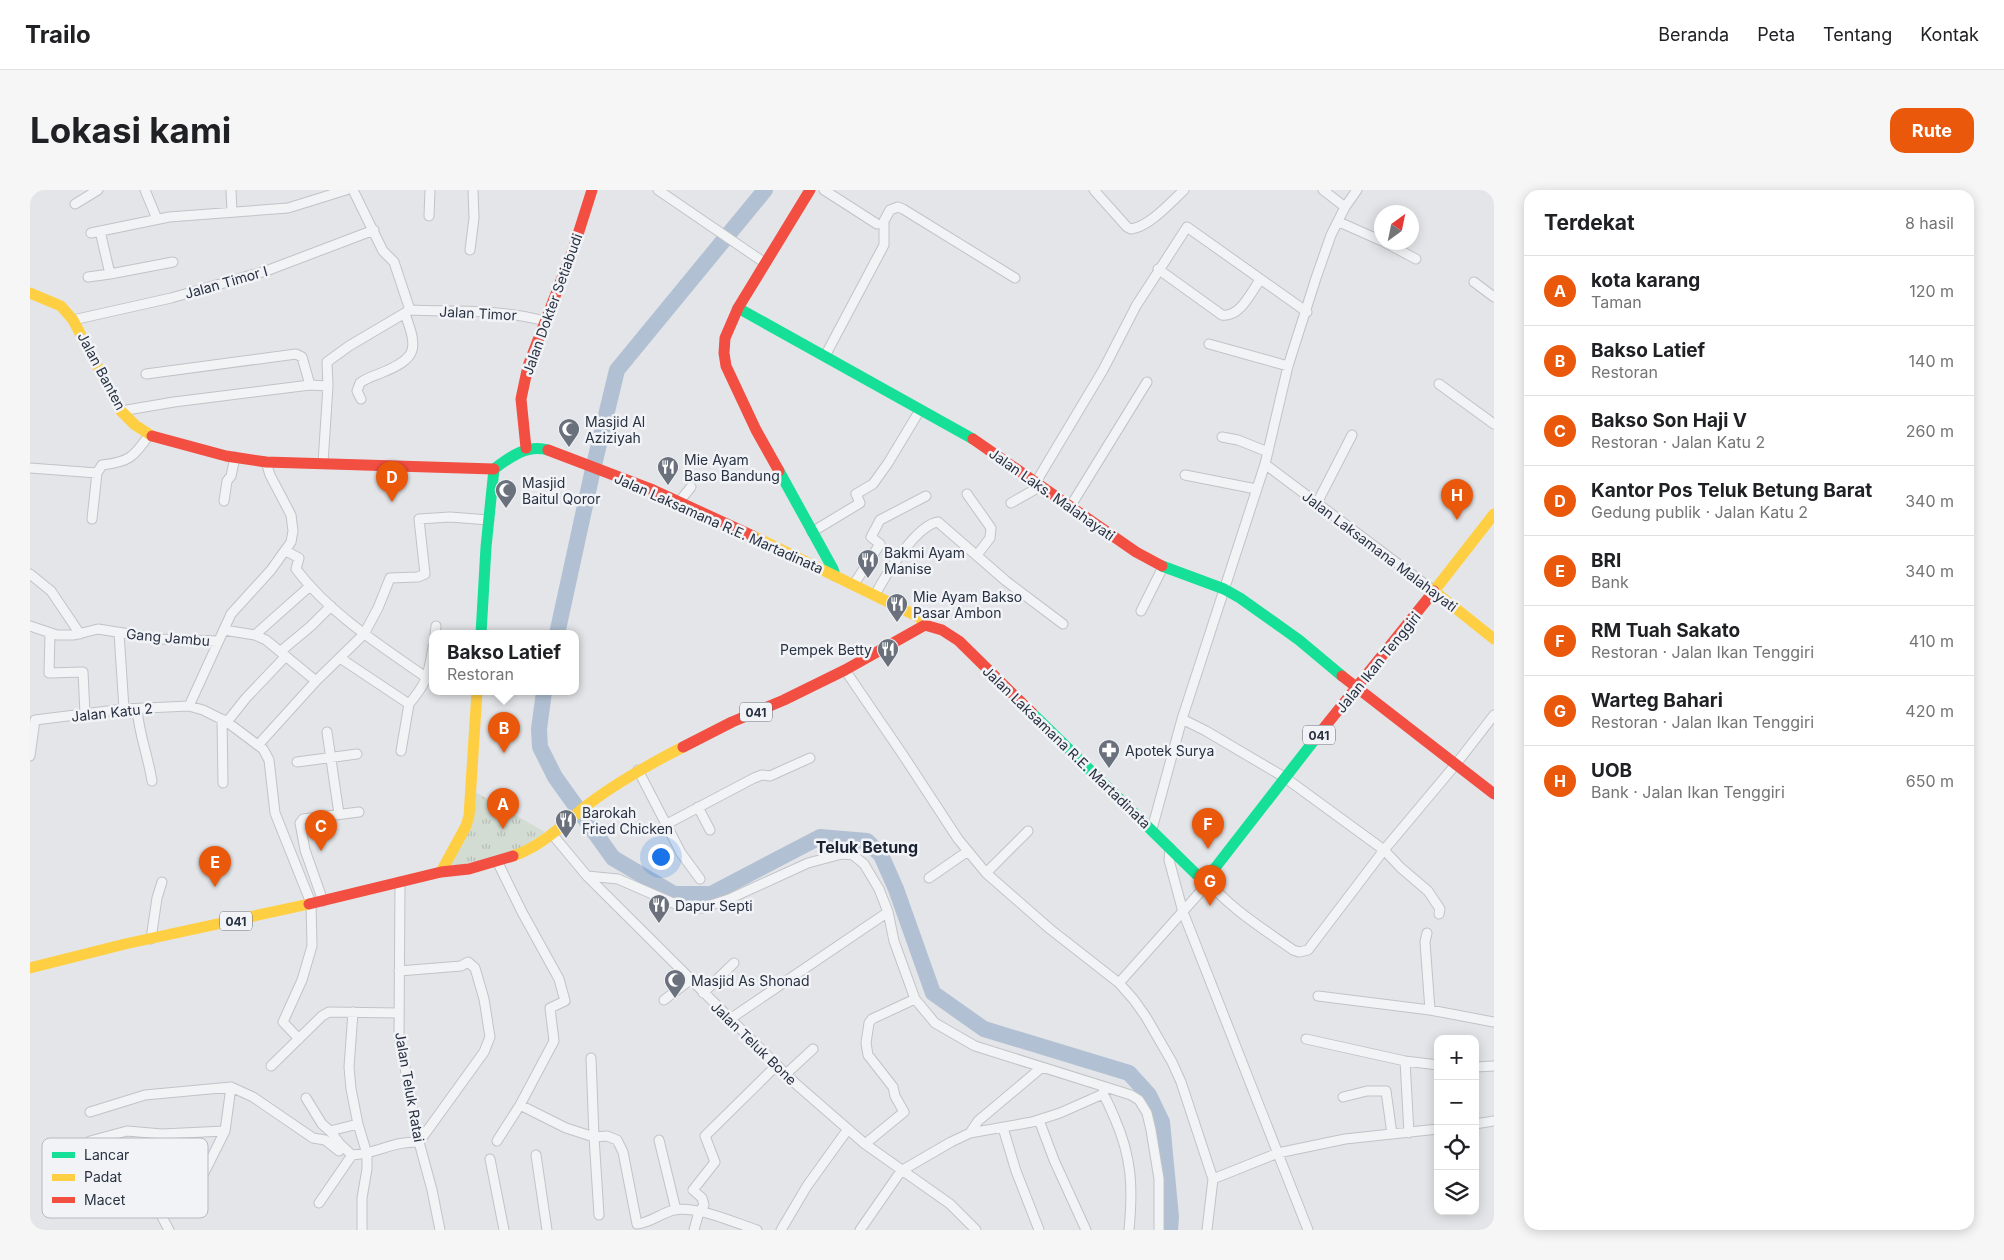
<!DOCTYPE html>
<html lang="id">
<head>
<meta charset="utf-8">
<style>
	:root { --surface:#fff; --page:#f6f6f6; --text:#202124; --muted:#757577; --line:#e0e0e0; --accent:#ea580c }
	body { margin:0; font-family:Inter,sans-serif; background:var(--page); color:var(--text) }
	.controls { position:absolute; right:15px; bottom:15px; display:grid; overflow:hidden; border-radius:10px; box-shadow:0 2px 12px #0003 }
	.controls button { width:45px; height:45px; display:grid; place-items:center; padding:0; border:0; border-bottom:1px solid var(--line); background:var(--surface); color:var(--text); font:25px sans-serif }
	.compass { position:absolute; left:1344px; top:15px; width:45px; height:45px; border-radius:50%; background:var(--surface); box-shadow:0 2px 12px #0003; rotate:33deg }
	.you { position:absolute; left:630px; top:666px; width:18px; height:18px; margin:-12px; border:4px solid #fff; border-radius:50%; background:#1a73e8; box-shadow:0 0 0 8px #1a73e833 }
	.badge { display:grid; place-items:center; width:32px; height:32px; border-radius:50%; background:var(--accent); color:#fff; font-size:16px; font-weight:700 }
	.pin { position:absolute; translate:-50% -41px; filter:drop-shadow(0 1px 2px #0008) }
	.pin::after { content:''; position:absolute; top:26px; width:18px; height:15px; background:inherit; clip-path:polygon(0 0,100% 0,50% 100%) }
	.popup { position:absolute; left:399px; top:440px; width:150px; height:65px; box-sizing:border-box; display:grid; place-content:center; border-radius:10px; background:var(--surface); filter:drop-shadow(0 1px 4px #0005); font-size:16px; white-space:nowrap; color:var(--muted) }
	.popup b { font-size:19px; color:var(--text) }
	.popup::after { content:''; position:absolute; left:50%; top:100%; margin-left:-10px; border:10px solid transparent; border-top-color:var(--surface) }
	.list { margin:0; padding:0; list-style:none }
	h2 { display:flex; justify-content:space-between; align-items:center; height:65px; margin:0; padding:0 20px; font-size:21px }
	h2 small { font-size:16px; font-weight:400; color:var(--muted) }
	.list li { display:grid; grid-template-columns:32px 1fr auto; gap:15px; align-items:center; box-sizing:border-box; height:70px; padding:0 20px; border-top:1px solid var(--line) }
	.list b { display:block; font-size:19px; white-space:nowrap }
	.list p { margin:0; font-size:16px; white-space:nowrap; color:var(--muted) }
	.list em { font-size:16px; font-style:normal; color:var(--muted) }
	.icon { flex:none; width:28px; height:28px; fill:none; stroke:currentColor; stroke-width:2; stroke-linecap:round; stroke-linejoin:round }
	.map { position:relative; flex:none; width:1464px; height:1040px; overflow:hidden; border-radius:15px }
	header { display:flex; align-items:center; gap:30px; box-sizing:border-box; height:70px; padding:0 25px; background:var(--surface); border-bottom:1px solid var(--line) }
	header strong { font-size:24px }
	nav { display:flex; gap:28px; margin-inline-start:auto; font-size:18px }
	.intro { display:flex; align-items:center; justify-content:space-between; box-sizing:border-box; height:120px; padding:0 30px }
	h1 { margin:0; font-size:35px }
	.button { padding:12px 22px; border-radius:15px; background:var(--accent); color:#fff; font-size:18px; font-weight:700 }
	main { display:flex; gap:30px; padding:0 30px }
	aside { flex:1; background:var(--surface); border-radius:15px; box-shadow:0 2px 12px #0003 }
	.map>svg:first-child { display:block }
	.park { fill:url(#park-tufts) }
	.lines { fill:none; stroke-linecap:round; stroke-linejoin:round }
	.river { stroke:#b1c1d3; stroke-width:16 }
	.street-casing { stroke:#c1c3c6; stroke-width:11 }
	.street { stroke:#f2f3f5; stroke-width:9 }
	.fast { stroke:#16e098; stroke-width:11 }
	.slow { stroke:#ffcf43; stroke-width:11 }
	.jam { stroke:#f24e42; stroke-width:11 }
	.labels { text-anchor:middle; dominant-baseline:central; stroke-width:5; stroke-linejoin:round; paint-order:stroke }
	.shield { fill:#f1f3f7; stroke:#656c78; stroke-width:1 }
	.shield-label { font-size:12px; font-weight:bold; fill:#293242 }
	.street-label { font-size:14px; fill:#293242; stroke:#f1f3f7 }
	.poi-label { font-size:14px; fill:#293242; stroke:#f1f3f7; text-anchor:start }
	.quarter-label { font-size:16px; font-weight:bold; fill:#1b2333; stroke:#f1f3f7 }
	.key { fill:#f1f3f7; stroke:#b5b9c1; stroke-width:1 }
	.key-label { font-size:14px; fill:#293242 }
</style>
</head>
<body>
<header>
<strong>Trailo</strong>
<nav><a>Beranda</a><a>Peta</a><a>Tentang</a><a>Kontak</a></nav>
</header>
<div class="intro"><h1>Lokasi kami</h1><a class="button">Rute</a></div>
<main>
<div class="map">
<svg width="1464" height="1040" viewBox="0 0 1464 1040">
	<defs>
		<pattern id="park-tufts" width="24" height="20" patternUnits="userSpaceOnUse" patternTransform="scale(1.25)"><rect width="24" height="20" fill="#d3dcd3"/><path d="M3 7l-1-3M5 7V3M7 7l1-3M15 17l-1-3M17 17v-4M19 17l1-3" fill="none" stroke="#b5bdb6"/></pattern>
	</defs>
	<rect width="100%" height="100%" fill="#e3e5e8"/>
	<!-- park -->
	<path class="park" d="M 445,602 L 515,642 L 486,662 L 413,681 Z"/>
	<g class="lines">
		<!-- river -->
		<path class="river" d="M 527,444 L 563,279 L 587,180 L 735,0
			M 514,502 L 509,539 L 510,557 L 525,587 L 583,668 L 644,704 L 681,704 L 790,647 L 837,651 L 851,665 L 866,699 L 903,803 L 954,839 L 1099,883 L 1119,905 L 1132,932 L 1141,1027 L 1140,1040"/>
		<!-- street casing -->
		<g class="street-casing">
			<path id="street" d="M 115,0 L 127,29
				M 201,0 L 202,22
				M 323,0 L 353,61 L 364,72 L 380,120
				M 628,0 L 735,73
				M 794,0 L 847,34
				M 1064,0 L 1097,37 L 1101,39 C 1119,37 1141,12 1154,0
				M 1293,0 L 1315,17
				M 45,14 L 68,0
				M 399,26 L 400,0
				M 1309,32 L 1352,51
				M 70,41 L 80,84 L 143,72
				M 61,43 L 139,27 L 258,18 L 316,0
				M 1354,52 L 1386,69
				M 440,60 L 444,28 L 443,0
				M 1128,79 L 1192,125 C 1210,128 1221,102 1230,90
				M 58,87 L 80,84
				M 1444,92 L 1464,107
				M 380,120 C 428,122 469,119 516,131
				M 43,130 L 141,108 L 236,81 L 344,40
				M 1179,154 L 1258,176
				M 795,166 L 854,55 L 854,31 L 860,20 L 868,17 L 873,19 L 985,88
				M 116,184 L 266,164 L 272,167 L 280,195
				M 1409,194 L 1464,234
				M 331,209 L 327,201 L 330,193 C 336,188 344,186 351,183 C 388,168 388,159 375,124
				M 91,221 L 144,212 L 280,195 L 298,196
				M 1192,247 L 1208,250 L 1238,262
				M 293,273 L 298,196 L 297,172 L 319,156 L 380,120
				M 1235,274 L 1404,401
				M 0,278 L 67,283 L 72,275 C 99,272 104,267 119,245
				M 1155,285 L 1226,299
				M 1006,292 L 1073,180 L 1106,116 L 1157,37 L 1277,122
				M 937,304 L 961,338 L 960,348 L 947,365
				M 194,311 L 197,291 L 201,286 L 205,267
				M 649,312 L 661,297
				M 981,313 L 1011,296
				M 1287,313 L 1322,245
				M 1040,317 L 1117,192
				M 62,329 L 67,283
				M 782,342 L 830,313 L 826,304 L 843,294 L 858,273 L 890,220
				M 256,361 L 269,368 L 266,379 C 300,424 351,456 397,488
				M 0,384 L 21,401 L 50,444
				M 824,394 L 850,354 L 841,347 L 850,330 L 896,306
				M 845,405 C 855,386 886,335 908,332 L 976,391 L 1033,434
				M 1111,421 L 1133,377
				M 0,436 L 27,445 L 44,445 L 68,439 L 131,449 L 188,451
				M 194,440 L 225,445 L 236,450 L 286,491
				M 20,443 L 19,483 L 53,482 L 55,524
				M 89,443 L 94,519
				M 405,444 L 406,436
				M 225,445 L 280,396
				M 251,461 L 281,436 L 301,416
				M 310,468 L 379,514
				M 815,480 L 873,565 L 928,649 L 956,683 L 1020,739 L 1089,793 L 1104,810 L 1116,827 L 1142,872 L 1151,892 L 1183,989 L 1177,1040
				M 379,514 C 398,491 398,486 403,457
				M 159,516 L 201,424 L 241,380 L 261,352 L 263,341 L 261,325 L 240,285 L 236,272
				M 107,519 C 109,544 118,566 122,591
				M 192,529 L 193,593
				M 1152,529 L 1176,541 L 1254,587 L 1354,660 L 1371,678 L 1398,701 L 1410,719 L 1409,724
				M 197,532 L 216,508 L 256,466
				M 297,542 L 309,624
				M 229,554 L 286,491 L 334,444 L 348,418 L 360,388 L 388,387 L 395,384 L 389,329 L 420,327 L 459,330
				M 371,561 L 379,514
				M 0,566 L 5,530 L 94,519 L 159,516 L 173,520 L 197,532 L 233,559 L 239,570 L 245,623 L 281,713 L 282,756 L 272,790 L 253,832 L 269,849
				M 267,572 L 327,564
				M 608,580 L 651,663 L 670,689
				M 668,617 L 680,640
				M 635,635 L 724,588 L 732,585 L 740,586 L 780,568
				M 1122,639 L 1152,529 L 1235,274 L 1258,176 L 1286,88 L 1301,45 L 1315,17 L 1327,0
				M 522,644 L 557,686 L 766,894 L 835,954 L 920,1014 L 946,1040
				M 1140,658 L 1139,670 L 1153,722 L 1278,1040
				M 467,671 L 492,722 L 529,789 L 535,811 L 520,818 L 524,851 L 490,915 L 467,951
				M 956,683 L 998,641
				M 557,686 L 588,689 L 650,716 L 672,718 L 699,709 L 778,673 L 812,664 L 823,665 L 834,674 L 849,699 L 858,722 L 864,751 L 885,809 L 905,833 L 945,856 L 1101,905 L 1109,910 L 1117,923 L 1121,940 L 1129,989 L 1129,1040
				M 1174,687 C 1198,717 1232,738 1263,760 L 1269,762 L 1278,760 L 1354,660 L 1426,574 L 1464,525
				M 899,688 L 938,661
				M 370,692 L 369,846 L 389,952 L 402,1000 L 410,1040
				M 293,711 L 275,660 L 270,633 L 273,629 L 329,622
				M 1397,743 L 1395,752 L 1400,820
				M 121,749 L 127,708 L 132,692
				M 1089,793 L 1172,700 L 1174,687
				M 673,803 L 704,773
				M 1288,806 L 1400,820 L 1464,832
				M 634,810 L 660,790
				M 323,822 L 319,877 L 321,899 L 328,934 L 337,964 L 337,979 L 332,1008 L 332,1040
				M 700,829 L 858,722
				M 1276,849 L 1375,871 L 1408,875
				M 561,868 L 564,947 L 569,1025
				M 1375,871 L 1379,943
				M 241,876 L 292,826 L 299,822 L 369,823
				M 1445,877 L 1464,876
				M 756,884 L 783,859
				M 1073,904 C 1078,912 1081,920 1085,929 C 1102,968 1103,998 1099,1040
				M 1313,907 L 1337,901 L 1356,901 L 1362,944
				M 276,908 L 292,934 L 300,941 L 328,934
				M 490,915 L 536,938 L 564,947 L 577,946 L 587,950 L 593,962 L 607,1034 C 620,1033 631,1023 644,1020 C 666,1015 705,1033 727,1040
				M 60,922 L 115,905 L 201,897 L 223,907 L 283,948 L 295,950 L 309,961
				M 1009,930 L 1024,970 L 1056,1040
				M 1445,934 L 1464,931
				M 973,938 L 986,981 L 1009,1040
				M 300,941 L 310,954 L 322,965 C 347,964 362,951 389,952 L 454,862 L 460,847 L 454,809 L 445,778 L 438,772 L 431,776 L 369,781
				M 940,943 L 948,931 L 1011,878
				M 629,950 L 646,1020
				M 60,951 L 97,941 L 132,944 L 195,941
				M 835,954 L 874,922 L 865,906 L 863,897 L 838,865 L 836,853 L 839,833 L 842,829 L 885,809
				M 506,965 L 517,1040
				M 460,969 L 474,1040
				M 1183,989 L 1248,963 L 1315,949 L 1408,939
				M 169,993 L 195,941 L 201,897
				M 289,1013 L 322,965
				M 131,1025 L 139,1040
				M 664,1040 L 669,1022 L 674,1015 L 672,1008 L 663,1000 L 685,972 L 675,946 L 747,875
				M 751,1040 L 777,996 L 818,939
				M 830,1040 L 871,981 L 921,952 L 940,943 L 1002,932 L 1030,923 L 1073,904 L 1074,898"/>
		</g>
		<!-- street -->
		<use href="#street" class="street"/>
		<!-- fast -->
		<path class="fast" d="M 708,118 L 943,249
			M 749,281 L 803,379 L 805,386
			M 1132,376 L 1194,399 L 1210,408 L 1269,450 L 1312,486
			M 451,444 L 456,357 L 464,279 C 480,267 497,254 518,260
			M 1002,523 L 1166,684 L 1174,687 L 1185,678 L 1293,539"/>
		<!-- slow -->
		<path class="slow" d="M 0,103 L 31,116 L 43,130 L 91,221 L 105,235 L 122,246
			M 1464,324 L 1404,401 L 1464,449
			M 723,346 L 889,427 L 895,435
			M 483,666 C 513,656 535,632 560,613 C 589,591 620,574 653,557
			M 411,682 L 436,636 L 439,626 L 447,502
			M 0,778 L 95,754 L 279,714"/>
		<!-- jam -->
		<path class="jam" d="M 122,246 L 196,266 L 236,272 L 464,279
			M 943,249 L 1106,362 L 1132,376
			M 496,258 L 491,209 L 498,176 L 544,57 L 562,0
			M 518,260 L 623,300 L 723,346
			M 749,281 L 726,240 L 696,176 L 694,163 L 695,148 L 708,118 L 780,0
			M 1312,486 L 1464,604
			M 1293,539 L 1404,401
			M 653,557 L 702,532 L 754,510 L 815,480 L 895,435 L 912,440 L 929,451 L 1002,523
			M 279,714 L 411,682 L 439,679 L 483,666"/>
	</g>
	<!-- icons -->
	<defs>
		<g id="mosque-pin" transform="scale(1.125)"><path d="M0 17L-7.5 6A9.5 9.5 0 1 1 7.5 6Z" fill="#6a717c" stroke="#f1f3f7"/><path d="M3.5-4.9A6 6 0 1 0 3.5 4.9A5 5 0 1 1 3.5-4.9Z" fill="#fff"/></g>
		<g id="restaurant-pin" transform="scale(1.125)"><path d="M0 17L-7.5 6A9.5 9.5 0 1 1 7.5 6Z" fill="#6a717c" stroke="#f1f3f7"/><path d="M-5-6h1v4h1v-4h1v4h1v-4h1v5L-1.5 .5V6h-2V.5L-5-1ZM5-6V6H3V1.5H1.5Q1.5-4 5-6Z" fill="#fff"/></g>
		<g id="pharmacy-pin" transform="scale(1.125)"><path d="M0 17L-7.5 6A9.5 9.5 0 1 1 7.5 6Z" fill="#6a717c" stroke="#f1f3f7"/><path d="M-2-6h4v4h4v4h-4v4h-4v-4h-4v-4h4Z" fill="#fff"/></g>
	</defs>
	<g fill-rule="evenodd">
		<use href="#mosque-pin" x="539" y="239"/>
		<use href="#restaurant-pin" x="638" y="277"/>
		<use href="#mosque-pin" x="476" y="300"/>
		<use href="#restaurant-pin" x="838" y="370"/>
		<use href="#restaurant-pin" x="867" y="414"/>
		<use href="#restaurant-pin" x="858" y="459"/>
		<use href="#pharmacy-pin" x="1079" y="560"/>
		<use href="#restaurant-pin" x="536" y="630"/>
		<use href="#restaurant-pin" x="629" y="715"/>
		<use href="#mosque-pin" x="645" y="790"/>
	</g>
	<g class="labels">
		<!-- shield labels -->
		<g class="shield">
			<rect x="710" y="512.5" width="32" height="19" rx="4"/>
			<rect x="1273" y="535.5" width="32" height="19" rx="4"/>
			<rect x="190" y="721.5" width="32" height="19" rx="4"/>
		</g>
		<g class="shield-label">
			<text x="726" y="522">041</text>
			<text x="1289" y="545">041</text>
			<text x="206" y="731">041</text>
		</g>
		<!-- street labels -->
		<g class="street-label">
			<text transform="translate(196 92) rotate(-16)">Jalan Timor I</text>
			<text transform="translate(522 114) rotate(-70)">Jalan Dokter Setiabudi</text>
			<text transform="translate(448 123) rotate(3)">Jalan Timor</text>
			<text transform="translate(72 181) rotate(62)">Jalan Banten</text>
			<text transform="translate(1022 304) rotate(35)">Jalan Laks. Malahayati</text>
			<text transform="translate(689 333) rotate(24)">Jalan Laksamana R.E. Martadinata</text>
			<text transform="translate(1350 361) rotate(37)">Jalan Laksamana Malahayati</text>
			<text transform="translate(138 447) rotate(5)">Gang Jambu</text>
			<text transform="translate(1348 472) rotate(-51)">Jalan Ikan Tenggiri</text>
			<text transform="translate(82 522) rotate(-6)">Jalan Katu 2</text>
			<text transform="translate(1037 557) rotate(44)">Jalan Laksamana R.E. Martadinata</text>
			<text transform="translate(724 853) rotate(44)">Jalan Teluk Bone</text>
			<text transform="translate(380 897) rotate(80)">Jalan Teluk Ratai</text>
		</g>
		<!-- poi labels -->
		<g class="poi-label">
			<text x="555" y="231">Masjid Al<tspan x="555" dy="16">Aziziyah</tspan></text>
			<text x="654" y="269">Mie Ayam<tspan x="654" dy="16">Baso Bandung</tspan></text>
			<text x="492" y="292">Masjid<tspan x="492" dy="16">Baitul Qoror</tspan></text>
			<text x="854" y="362">Bakmi Ayam<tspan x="854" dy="16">Manise</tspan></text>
			<text x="883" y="406">Mie Ayam Bakso<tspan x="883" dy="16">Pasar Ambon</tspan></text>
			<text x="842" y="459" text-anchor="end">Pempek Betty</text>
			<text x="1095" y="560">Apotek Surya</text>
			<text x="552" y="622">Barokah<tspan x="552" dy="16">Fried Chicken</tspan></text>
			<text x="645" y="715">Dapur Septi</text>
			<text x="661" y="790">Masjid As Shonad</text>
		</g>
		<!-- quarter labels -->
		<g class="quarter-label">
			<text x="837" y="657">Teluk Betung</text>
		</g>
	</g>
	<!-- legend -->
	<rect x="12" y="948" width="166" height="80" rx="8" class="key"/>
	<rect x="22" y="962" width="23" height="6" fill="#16e098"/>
	<rect x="22" y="984" width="23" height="7" fill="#ffcf43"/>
	<rect x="22" y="1007" width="23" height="6" fill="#f24e42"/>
	<g class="key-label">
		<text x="54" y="970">Lancar</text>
		<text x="54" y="992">Padat</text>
		<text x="54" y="1015">Macet</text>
	</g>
</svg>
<div class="controls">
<button>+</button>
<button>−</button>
<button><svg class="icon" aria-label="locate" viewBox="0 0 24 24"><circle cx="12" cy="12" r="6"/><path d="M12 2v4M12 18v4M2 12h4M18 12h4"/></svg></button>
<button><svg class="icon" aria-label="layers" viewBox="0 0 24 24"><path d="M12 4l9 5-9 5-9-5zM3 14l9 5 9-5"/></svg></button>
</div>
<svg class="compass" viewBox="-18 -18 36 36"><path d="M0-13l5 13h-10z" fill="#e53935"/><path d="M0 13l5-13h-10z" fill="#757577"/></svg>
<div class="you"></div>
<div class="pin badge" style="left:473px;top:639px">A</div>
<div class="pin badge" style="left:474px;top:563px">B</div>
<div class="popup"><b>Bakso Latief</b>Restoran</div>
<div class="pin badge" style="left:291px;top:661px">C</div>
<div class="pin badge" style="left:362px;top:312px">D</div>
<div class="pin badge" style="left:185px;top:697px">E</div>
<div class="pin badge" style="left:1178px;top:659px">F</div>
<div class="pin badge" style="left:1180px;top:716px">G</div>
<div class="pin badge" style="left:1427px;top:330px">H</div>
</div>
<aside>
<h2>Terdekat<small>8 hasil</small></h2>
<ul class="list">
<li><span class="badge">A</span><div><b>kota karang</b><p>Taman</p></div><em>120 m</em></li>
<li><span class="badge">B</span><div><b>Bakso Latief</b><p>Restoran</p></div><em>140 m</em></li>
<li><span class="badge">C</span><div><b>Bakso Son Haji V</b><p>Restoran · Jalan Katu 2</p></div><em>260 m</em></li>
<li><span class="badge">D</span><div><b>Kantor Pos Teluk Betung Barat</b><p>Gedung publik · Jalan Katu 2</p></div><em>340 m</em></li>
<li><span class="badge">E</span><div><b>BRI</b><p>Bank</p></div><em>340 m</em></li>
<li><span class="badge">F</span><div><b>RM Tuah Sakato</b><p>Restoran · Jalan Ikan Tenggiri</p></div><em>410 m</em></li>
<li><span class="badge">G</span><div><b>Warteg Bahari</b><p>Restoran · Jalan Ikan Tenggiri</p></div><em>420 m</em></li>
<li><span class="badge">H</span><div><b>UOB</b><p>Bank · Jalan Ikan Tenggiri</p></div><em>650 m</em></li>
</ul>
</aside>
</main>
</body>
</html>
